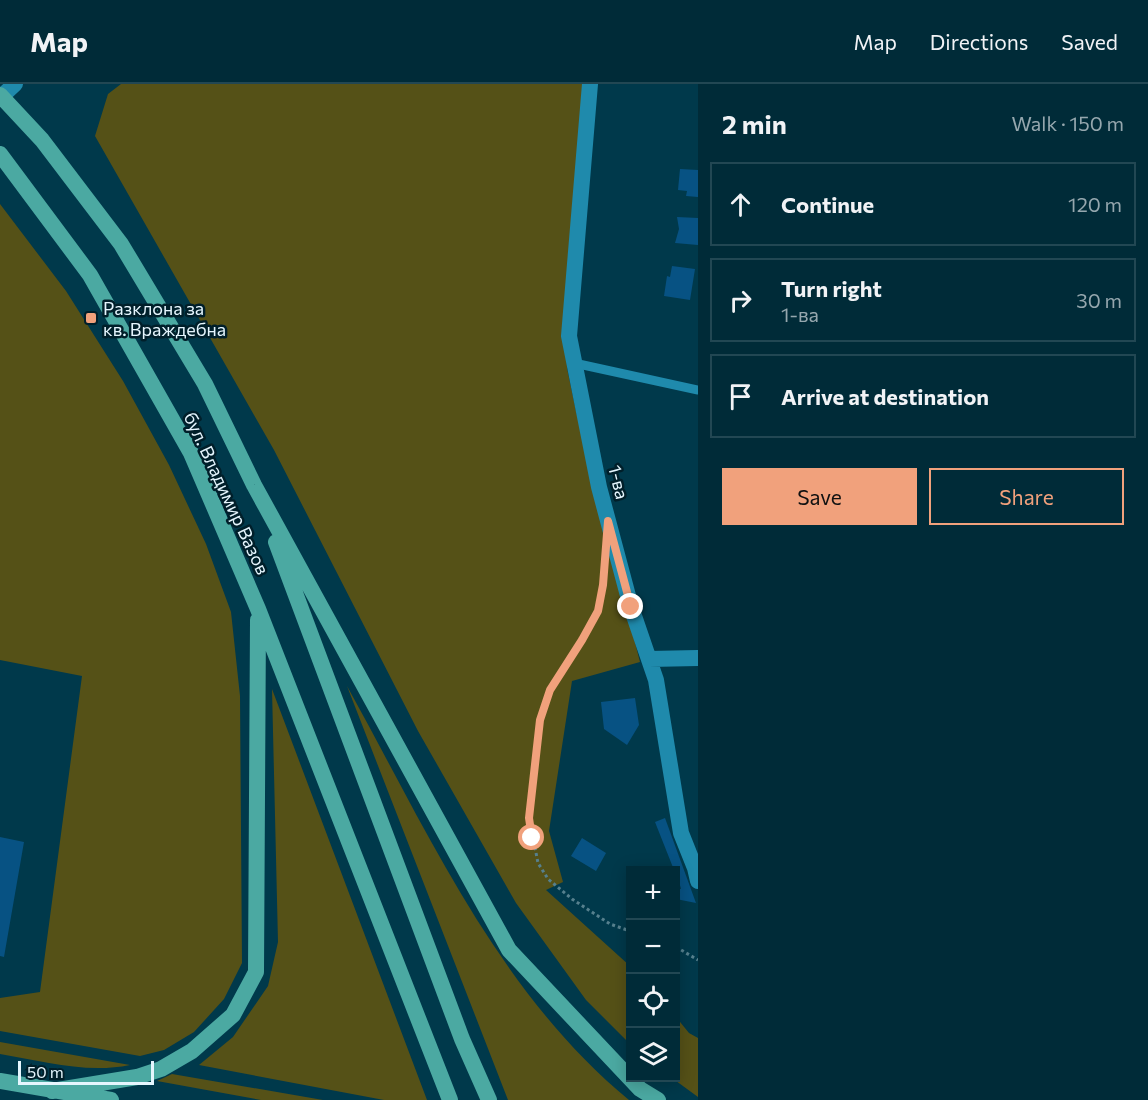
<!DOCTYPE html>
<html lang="en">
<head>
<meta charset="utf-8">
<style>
	:root { --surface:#002b38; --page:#0e3743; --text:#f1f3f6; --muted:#95a7ae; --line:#224753; --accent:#f1a17c }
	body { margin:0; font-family:Commissioner,sans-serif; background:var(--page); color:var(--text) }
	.controls { position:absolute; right:18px; bottom:18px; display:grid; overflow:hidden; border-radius:0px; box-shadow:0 3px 15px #0003 }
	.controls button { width:54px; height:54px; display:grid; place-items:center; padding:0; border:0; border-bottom:2px solid var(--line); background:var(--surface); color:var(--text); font:30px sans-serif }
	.scale { position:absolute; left:18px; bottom:15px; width:136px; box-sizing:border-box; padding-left:6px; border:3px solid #e5f6fe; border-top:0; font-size:16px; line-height:21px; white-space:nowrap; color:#e5f6fe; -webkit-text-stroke:4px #001f2a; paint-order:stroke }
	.stop { position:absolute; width:18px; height:18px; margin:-14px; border:4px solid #f1a17c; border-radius:50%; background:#fff }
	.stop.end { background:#f1a17c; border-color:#fff; box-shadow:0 2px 6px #0008 }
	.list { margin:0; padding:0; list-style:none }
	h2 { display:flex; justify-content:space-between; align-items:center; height:78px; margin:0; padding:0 24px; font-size:26px }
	h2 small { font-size:20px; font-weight:400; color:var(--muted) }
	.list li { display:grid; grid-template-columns:39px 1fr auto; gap:18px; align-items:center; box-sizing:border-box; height:84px; margin:0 12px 12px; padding:0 12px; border:2px solid var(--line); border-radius:0px }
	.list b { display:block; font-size:22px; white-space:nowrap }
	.list p { margin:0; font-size:20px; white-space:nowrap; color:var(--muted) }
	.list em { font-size:20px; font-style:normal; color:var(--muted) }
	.actions { display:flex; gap:12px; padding:18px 24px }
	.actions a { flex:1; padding:14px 0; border:2px solid var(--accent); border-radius:0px; text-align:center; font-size:21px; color:var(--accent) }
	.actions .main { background:var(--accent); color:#111 }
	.icon { flex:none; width:33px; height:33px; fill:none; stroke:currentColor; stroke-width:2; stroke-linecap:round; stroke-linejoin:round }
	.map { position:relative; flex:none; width:698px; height:1016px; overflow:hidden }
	header { display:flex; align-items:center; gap:36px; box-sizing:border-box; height:84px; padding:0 30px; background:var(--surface); border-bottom:2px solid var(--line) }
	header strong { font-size:28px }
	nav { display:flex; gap:33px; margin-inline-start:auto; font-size:21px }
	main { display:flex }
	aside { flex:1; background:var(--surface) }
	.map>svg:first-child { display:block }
	.green { fill:#555117 }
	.building { fill:#075283 }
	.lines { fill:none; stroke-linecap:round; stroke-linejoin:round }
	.path { stroke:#56808e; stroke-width:3; stroke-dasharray:3 3; stroke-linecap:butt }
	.service { stroke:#1f8aac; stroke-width:9 }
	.minor { stroke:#1f8aac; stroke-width:16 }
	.tertiary { stroke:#1f8aac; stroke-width:16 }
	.primary { stroke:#4ba9a2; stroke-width:16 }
	.route { stroke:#f1a17c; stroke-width:8 }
	.poi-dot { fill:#f1a17c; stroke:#001f2a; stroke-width:2 }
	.labels { text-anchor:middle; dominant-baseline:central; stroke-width:5; stroke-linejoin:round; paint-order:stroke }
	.poi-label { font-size:18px; fill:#e5f6fe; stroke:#001f2a; text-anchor:start }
	.street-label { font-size:18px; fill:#e5f6fe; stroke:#001f2a }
</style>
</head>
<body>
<header>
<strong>Map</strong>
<nav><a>Map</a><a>Directions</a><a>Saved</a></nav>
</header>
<main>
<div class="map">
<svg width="698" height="1016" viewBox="0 0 698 1016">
	<rect width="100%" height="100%" fill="#00394b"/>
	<!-- green -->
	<path class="green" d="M 121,0 L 585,0 L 565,240 L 567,284 L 576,327 L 640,578 L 572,597 L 549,747 L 563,798 L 546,806 L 630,882 L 630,960 L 586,916 L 516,819 L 418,647 L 274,366 L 95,52 L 108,10 Z
		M 0,120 L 66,207 L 123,297 L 169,381 L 206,460 L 231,528 L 240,612 L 242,879 L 224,915 L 194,948 L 164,966 L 140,972 L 0,947 L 0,914 L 40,908 L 82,592 L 0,576 Z
		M 347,602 C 428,748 498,908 629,1016 L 508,1016 Z
		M 272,605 L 427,1016 L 384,1016 L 199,981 L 233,953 L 268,902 L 278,858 Z
		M 676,933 L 689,949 L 698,954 L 698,1013 L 672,994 L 676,994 Z
		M 0,958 L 130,981 C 86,990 43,977 0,970 Z
		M 172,990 L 323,1016 L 261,1016 L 157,997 Z"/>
	<!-- building -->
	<path class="building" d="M 680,85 L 698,86 L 698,113 L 686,112 L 687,107 L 678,106 Z
		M 677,133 L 698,134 L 698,161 L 675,159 L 679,145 Z
		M 672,182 L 695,185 L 690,216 L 664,212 L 667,192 L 670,193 Z
		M 635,614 L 639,641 L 627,661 L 604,645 L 601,618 Z
		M 665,734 L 696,819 L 676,815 L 676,804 L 681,805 L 676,786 L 674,786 L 655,738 Z
		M 0,753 L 24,758 L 4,873 L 0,872 Z
		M 582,754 L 606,769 L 596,787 L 571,772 Z"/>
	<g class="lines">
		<!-- path -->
		<path class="path" d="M 604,492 L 598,527 L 582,556 L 550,606 L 540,636 L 529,733 L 538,779 L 548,795 L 572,815 L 610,840 L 630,847
			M 676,863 L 698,876"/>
		<!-- service -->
		<path class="service" d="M 574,279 L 698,306"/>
		<!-- minor -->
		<path class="minor" d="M 590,0 L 569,252 L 599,403 L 631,523 L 656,596 L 681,749 L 695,784 L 698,797
			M 649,575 L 698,574"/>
		<!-- tertiary -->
		<path class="tertiary" d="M 0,14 L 15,0"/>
		<!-- primary -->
		<path class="primary" d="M 0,11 L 42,56 L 121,160 L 205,300 L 254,401 L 509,866 L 640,1005 L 658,1016
			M 0,70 L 90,191 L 191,369 L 258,525 L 450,1016
			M 276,458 L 462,955 L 489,1016
			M 0,997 L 111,1016
			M 52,1007 L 137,993 L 161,985 L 192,967 L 233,931 L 256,888 L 258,536"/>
	</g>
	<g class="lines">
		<!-- route -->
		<path class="route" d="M 532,754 L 529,734 L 540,636 L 550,606 L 582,556 L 598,527 L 603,501 L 608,437 L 631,523"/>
	</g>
	<!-- markers -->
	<rect class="poi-dot" x="85" y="228" width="12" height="12" rx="3"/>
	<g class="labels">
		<!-- poi labels -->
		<g class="poi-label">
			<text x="103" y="224">Разклона за<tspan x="103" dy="21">кв. Враждебна</tspan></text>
		</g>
		<!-- street labels -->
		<g class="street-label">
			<text transform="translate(619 398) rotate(76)">1-ва</text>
			<text transform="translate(227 409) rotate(65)">бул. Владимир Вазов</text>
		</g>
	</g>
</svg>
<div class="controls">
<button>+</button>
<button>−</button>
<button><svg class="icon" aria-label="locate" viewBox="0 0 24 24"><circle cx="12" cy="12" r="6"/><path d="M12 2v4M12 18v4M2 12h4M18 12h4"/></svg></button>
<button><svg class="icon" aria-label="layers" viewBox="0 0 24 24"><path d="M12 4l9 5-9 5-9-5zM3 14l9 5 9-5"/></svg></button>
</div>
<div class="scale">50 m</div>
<div class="stop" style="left:532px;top:754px"></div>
<div class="stop end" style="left:631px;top:523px"></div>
</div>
<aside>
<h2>2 min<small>Walk · 150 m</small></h2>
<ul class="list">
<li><svg class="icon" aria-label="ahead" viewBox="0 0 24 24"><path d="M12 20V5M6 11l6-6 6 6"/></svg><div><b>Continue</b></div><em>120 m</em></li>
<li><svg class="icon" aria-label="right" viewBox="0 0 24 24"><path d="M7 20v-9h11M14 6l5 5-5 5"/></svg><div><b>Turn right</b><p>1-ва</p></div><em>30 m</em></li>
<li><svg class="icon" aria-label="arrive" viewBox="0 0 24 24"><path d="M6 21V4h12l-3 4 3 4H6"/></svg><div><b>Arrive at destination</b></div></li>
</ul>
<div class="actions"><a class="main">Save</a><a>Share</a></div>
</aside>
</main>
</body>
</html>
